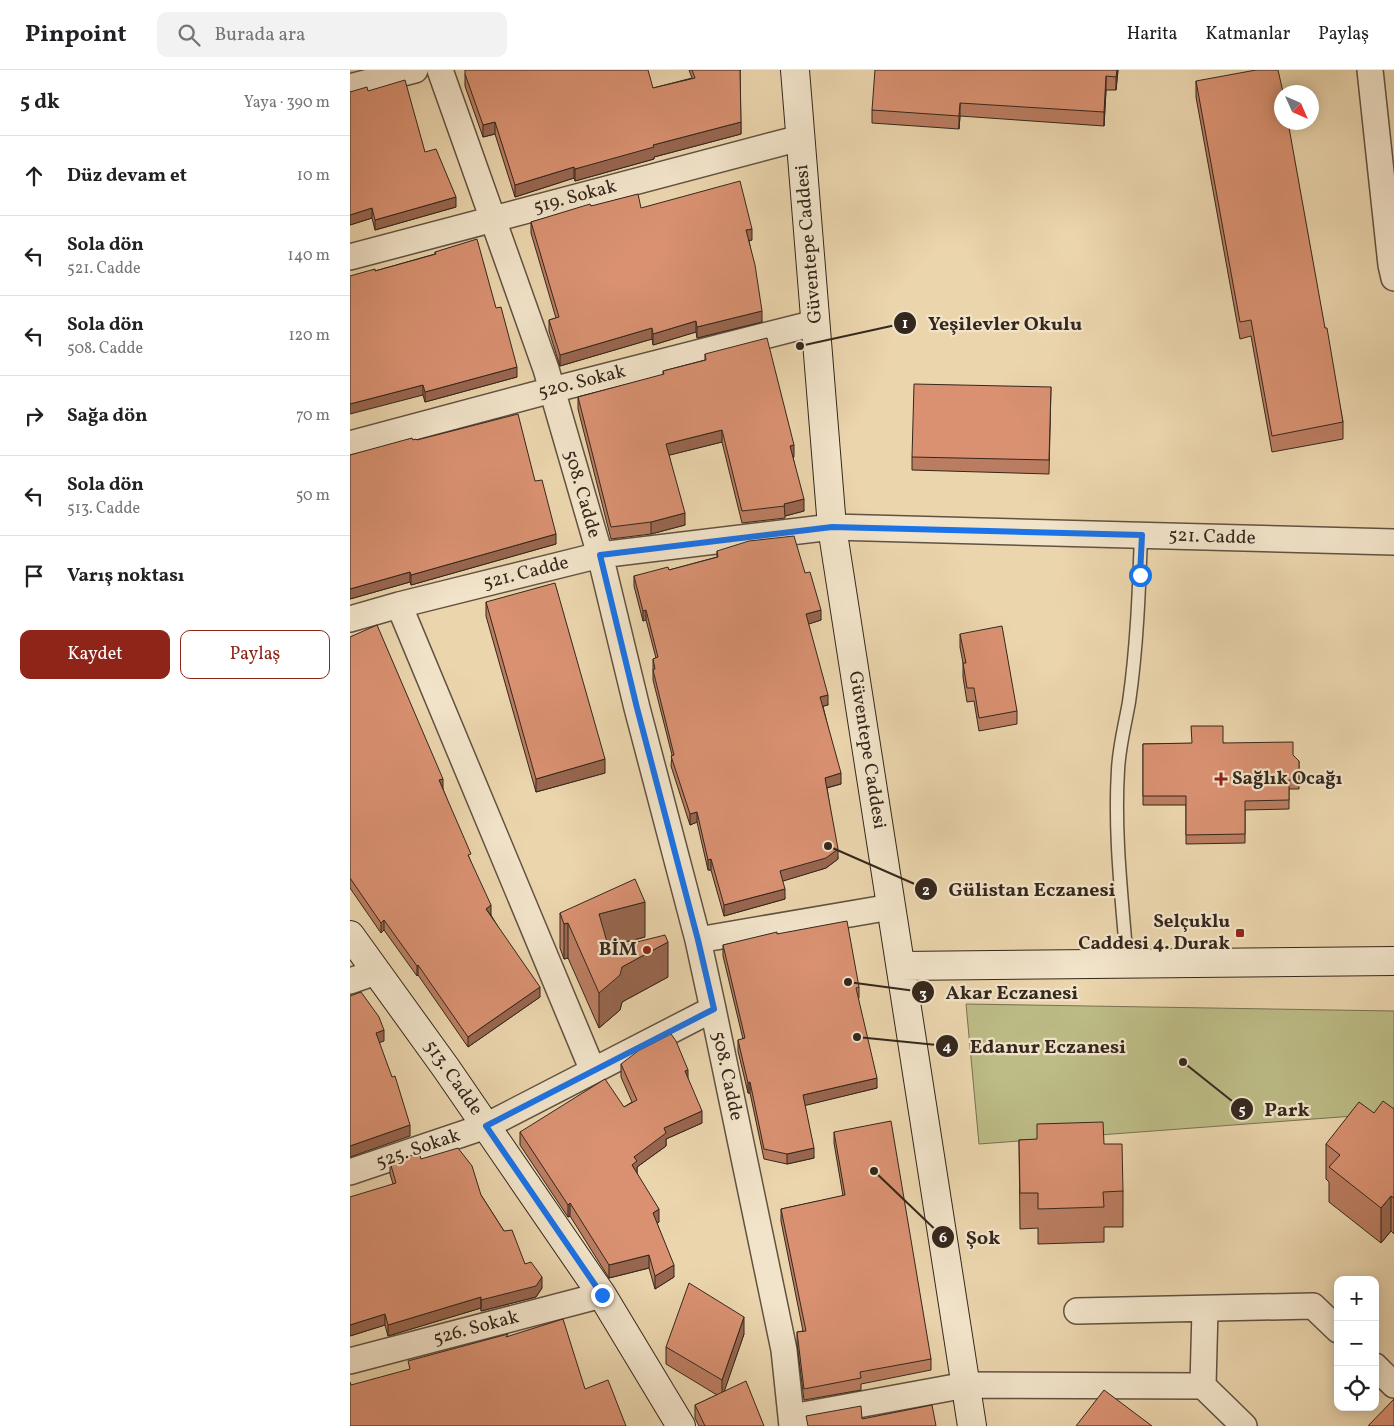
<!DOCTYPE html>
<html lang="tr">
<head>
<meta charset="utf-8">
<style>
	:root { --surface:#fff; --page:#f2f2f2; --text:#202124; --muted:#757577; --line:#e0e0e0; --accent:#8f2418 }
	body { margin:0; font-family:Vollkorn,serif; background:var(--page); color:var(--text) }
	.controls { position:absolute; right:15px; bottom:15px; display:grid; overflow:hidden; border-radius:10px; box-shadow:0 2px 12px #0003 }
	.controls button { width:45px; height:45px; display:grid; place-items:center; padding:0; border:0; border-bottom:1px solid var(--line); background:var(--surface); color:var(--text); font:25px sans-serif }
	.compass { position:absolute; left:924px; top:15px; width:45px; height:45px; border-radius:50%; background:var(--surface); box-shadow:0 2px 12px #0003; rotate:135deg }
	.stop { position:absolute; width:15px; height:15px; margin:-11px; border:4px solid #1a73e8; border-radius:50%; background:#fff }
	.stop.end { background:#1a73e8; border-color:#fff; box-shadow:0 1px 5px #0008 }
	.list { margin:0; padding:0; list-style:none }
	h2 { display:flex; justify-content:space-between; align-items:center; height:65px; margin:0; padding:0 20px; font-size:21px }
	h2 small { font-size:16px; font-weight:400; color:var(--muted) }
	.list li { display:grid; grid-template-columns:32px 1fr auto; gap:15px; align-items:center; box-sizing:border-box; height:80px; padding:0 20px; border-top:1px solid var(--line) }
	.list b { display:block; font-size:19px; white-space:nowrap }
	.list p { margin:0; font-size:16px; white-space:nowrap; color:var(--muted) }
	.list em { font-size:16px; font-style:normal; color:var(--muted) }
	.actions { display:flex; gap:10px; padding:15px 20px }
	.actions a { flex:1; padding:11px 0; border:1px solid var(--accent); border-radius:10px; text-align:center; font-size:18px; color:var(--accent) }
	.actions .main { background:var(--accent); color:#fff }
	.icon { flex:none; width:28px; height:28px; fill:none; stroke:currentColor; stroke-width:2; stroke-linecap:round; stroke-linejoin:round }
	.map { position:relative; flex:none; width:1044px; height:1356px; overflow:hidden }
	header { display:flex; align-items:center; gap:30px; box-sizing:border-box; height:70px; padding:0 25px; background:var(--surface); border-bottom:1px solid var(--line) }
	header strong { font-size:24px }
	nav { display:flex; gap:28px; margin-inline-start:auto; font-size:18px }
	.search { width:350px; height:45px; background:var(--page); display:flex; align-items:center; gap:12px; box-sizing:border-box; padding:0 18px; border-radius:10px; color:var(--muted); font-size:19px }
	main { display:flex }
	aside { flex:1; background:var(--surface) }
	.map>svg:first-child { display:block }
	.green { fill:#bcbc86; stroke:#787252 }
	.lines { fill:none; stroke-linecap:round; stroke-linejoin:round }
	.lane-casing { stroke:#625241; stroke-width:15 }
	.street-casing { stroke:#625241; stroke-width:28 }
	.secondary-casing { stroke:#34271d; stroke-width:30 }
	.lane { stroke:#f2e4ca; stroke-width:12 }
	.street { stroke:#f2e4ca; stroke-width:25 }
	.secondary { stroke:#f2e4ca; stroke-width:28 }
	.wall { fill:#bb7d61; stroke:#34271d }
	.shaded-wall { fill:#98664f; stroke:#34271d }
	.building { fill:#d99171; stroke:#34271d }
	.route { stroke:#1a73e8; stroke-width:6 }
	.poi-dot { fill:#8f2418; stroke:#f2e4ca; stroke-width:2 }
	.labels { text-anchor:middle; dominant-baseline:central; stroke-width:4.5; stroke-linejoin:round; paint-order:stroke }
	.street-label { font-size:19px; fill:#34271d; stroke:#f2e4ca }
	.poi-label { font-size:19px; font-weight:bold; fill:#34271d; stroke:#f2e4ca; text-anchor:end }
	.leader { fill:none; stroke:#34271d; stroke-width:2 }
	.callout-dot { fill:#34271d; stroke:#f2e4ca; stroke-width:2 }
	.mark-label { font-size:15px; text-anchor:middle; font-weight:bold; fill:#fff }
	.callout-label { font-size:20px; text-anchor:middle; font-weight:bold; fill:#34271d; stroke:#f2e4ca; stroke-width:4.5; stroke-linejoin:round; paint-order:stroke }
</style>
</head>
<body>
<header>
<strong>Pinpoint</strong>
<div class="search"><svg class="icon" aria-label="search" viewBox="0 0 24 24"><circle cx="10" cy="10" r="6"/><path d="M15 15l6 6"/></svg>Burada ara</div>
<nav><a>Harita</a><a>Katmanlar</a><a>Paylaş</a></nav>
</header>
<main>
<aside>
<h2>5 dk<small>Yaya · 390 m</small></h2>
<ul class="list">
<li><svg class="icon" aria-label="ahead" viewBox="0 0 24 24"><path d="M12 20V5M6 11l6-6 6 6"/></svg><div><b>Düz devam et</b></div><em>10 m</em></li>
<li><svg class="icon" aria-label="left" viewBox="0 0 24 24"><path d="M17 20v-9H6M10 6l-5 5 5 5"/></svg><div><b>Sola dön</b><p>521. Cadde</p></div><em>140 m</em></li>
<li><svg class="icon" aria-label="left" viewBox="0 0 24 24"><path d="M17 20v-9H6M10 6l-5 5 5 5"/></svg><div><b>Sola dön</b><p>508. Cadde</p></div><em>120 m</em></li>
<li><svg class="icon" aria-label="right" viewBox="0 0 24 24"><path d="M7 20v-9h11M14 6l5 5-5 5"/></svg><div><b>Sağa dön</b></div><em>70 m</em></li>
<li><svg class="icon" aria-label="left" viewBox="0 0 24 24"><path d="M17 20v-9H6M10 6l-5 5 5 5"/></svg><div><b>Sola dön</b><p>513. Cadde</p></div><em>50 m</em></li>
<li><svg class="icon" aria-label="arrive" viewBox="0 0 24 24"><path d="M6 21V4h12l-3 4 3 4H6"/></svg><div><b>Varış noktası</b></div></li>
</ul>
<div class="actions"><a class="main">Kaydet</a><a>Paylaş</a></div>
</aside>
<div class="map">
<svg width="1044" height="1356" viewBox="0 0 1044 1356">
	<rect width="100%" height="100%" fill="#ebd5ad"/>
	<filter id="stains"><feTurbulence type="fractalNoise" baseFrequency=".004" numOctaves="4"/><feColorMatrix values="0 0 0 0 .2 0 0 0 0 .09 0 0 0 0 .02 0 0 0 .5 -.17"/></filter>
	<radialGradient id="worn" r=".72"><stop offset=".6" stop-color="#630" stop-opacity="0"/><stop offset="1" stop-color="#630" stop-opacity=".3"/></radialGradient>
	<!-- green -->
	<path class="green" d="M 616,934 L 1044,941 L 1044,1043 L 629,1074 Z"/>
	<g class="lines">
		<!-- lane casing -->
		<g class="lane-casing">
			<path id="lane" d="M 777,893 C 772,829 764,764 768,700 C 769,677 775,655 779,632 C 787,577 789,521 791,465"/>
		</g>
		<!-- street casing -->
		<g class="street-casing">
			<path id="street" d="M 90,0 L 196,299 L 250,485 L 287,638 L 348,870 L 363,939 L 434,1280 L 442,1356
				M 1020,0 L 1041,195 L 1044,208
				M 0,17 L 65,0
				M 0,187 L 450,68
				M 0,374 L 202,320 L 465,253
				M 49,535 L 243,1001
				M 0,549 L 49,535 L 250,485 L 482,457 L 1044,472
				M 348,870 L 541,837
				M 0,911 L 26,902
				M 0,1102 L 136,1056 L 363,939
				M 727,1241 L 963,1236 L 988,1260
				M 0,1291 L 252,1225
				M 1025,1296 L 1044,1315
				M 853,1316 L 855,1239
				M 442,1347 L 616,1315 L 853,1316 L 894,1356"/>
		</g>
		<!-- secondary casing -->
		<g class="secondary-casing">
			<path id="secondary" d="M 445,0 L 482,457 L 622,1356
				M 0,865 L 96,998 L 252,1225 L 331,1356
				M 551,896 L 1044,891"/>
		</g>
		<!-- lane -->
		<use href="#lane" class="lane"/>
		<!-- street -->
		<use href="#street" class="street"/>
		<!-- secondary -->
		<use href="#secondary" class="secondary"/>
	</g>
	<!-- wall -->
	<path class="wall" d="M 339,0 L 391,0 L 390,0 L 391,64 L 304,87 L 304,89 L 225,111 L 224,108 L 165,127 L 145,64 L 133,67 L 115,16 L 115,4 L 303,18 L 342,8 Z
		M 768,0 L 766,20 L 756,20 L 754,56 L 610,46 L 609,59 L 522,53 L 522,40 Z
		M 846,11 L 975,258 L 993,352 L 993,369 L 922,382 L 901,266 L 890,269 L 846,27 Z
		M 18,21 L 75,82 L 106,137 L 25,160 L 22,148 L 0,155 L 0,22 Z
		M 241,136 L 402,170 L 399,170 L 412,252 L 347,268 L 346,262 L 303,275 L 302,269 L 210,296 L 199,261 L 199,250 L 206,248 L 181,163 L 181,152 Z
		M 85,182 L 167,307 L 75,332 L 73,325 L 25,201 L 85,184 Z
		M 355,284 L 444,387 L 443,387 L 454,441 L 435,446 L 435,448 L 392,453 L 372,372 L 319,385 L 335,455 L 301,464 L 261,469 L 228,339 L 228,327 L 313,305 L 313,301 L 355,290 Z
		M 701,317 L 699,404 L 562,400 L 562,387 Z
		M 63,370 L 67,370 L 185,411 L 206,474 L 61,515 L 60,512 L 0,529 L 0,385 Z
		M 367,481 L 455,503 L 471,550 L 458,554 L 478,635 L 473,636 L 491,714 L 477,718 L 488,789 L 476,798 L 432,811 L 435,829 L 374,846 L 361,800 L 358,800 L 347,752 L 340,755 L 321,696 L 322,685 L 303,610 L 303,589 L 306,588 L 296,550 L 293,551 L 284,516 L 284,506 L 319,500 L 367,487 Z
		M 136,532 L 255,703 L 186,722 L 136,546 Z
		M 610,564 L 667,641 L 667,654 L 629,661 L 624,631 L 617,632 L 613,607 L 613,593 L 610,577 Z
		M 0,567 L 93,719 L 141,845 L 190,927 L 118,977 L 68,905 L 67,906 L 34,860 L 31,863 L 0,818 Z
		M 873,673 L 943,685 L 949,691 L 949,719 L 939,719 L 939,739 L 895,740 L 895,773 L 836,774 L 836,735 L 793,735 L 793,674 Z
		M 210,843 L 295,867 L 258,877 L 259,879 L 318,907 L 272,932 L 270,940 L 249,958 L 218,888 L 214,889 L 210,878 Z
		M 427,864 L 509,917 L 509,928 L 508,928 L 527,1018 L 455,1035 L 464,1088 L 437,1094 L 414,1089 L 400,1023 L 398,1023 L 388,981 L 388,970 L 393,969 L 373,886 L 373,875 Z
		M 271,994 L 338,1009 L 352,1053 L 316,1069 L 316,1076 L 287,1097 L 287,1103 L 309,1152 L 307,1153 L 324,1207 L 305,1219 L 299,1198 L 259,1208 L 220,1146 L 218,1147 L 170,1075 L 170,1062 L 274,1037 L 282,1032 L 271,1007 Z
		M 1044,1039 L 1044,1164 L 1041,1161 L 1031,1173 L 979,1132 L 979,1112 L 976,1109 L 976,1074 L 1024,1043 Z
		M 484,1062 L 581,1289 L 581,1300 L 511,1314 L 511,1320 L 454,1330 L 447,1274 L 447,1262 L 453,1261 L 431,1151 L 431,1139 L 493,1126 L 484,1073 Z
		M 669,1070 L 754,1074 L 773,1121 L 773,1157 L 754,1157 L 754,1172 L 688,1174 L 688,1158 L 670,1159 Z
		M 71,1089 L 131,1125 L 175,1194 L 192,1218 L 186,1227 L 131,1241 L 131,1238 L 38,1266 L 35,1255 L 0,1266 L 43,1114 L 40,1104 L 40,1092 Z
		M 394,1264 L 374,1321 L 414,1356 L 349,1356 L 345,1348 L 345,1335 L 367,1325 L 316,1294 L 316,1277 Z"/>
	<!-- shaded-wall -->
	<path class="shaded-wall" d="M 767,0 L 768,0 L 766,20 L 766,7 Z
		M 756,6 L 756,20 L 754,56 L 754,42 Z
		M 610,33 L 610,46 L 609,59 L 609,46 Z
		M 145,52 L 145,64 L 133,67 L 133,55 Z
		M 391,52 L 391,64 L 304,87 L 304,89 L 225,111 L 225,99 L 303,75 Z
		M 224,97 L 224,108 L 165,127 L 165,115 Z
		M 106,127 L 106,137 L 25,160 L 25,150 Z
		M 22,138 L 22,148 L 0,155 L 0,145 Z
		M 402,159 L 402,170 L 396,171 L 396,160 Z
		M 412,241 L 412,252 L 347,268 L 347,257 Z
		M 346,251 L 346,262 L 303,275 L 303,264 Z
		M 302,258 L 302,269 L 210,296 L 210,285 Z
		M 167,297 L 167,307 L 75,332 L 75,322 Z
		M 73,315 L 73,325 L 0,344 L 0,334 Z
		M 372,360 L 372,372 L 316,386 L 316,374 Z
		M 444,375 L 444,387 L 440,388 L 440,376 Z
		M 454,429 L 454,441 L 435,446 L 434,434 Z
		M 335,443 L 335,455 L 301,464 L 301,452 Z
		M 206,464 L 206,474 L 61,515 L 61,505 Z
		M 60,502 L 60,512 L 0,529 L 0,519 Z
		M 296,540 L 296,550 L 293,551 L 293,541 Z
		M 471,540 L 471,550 L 456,555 L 456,544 Z
		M 478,625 L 478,635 L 470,637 L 470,627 Z
		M 255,689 L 255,703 L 186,722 L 186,709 Z
		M 491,703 L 491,714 L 475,718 L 475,708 Z
		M 93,709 L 93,719 L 89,710 Z
		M 347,742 L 347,752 L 340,755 L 340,744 Z
		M 488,779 L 488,789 L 476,798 L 430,812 L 430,801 Z
		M 361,789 L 361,800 L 358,800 L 358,790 Z
		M 435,819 L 435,829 L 374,846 L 374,835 Z
		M 295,832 L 295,867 L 249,879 L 249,844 Z
		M 141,835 L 141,845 L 136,839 Z
		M 34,850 L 34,860 L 31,863 L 31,853 Z
		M 218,853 L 218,888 L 214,889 L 214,854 Z
		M 318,872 L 318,907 L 272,932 L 270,940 L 249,958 L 249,923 L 272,897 Z
		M 68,895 L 68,905 L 67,906 L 67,896 Z
		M 190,917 L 190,927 L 118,977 L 118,967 Z
		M 34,960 L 34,971 L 26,974 L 26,963 Z
		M 338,1000 L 338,1013 L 335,1001 Z
		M 527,1008 L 527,1018 L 453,1036 L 453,1025 Z
		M 400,1012 L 400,1023 L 398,1023 L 398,1013 Z
		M 352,1041 L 352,1053 L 316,1069 L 316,1076 L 287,1097 L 287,1104 L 282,1095 L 284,1087 L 314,1058 Z
		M 60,1055 L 60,1066 L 0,1087 L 0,1076 Z
		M 464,1078 L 464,1088 L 437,1094 L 437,1084 Z
		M 1041,1126 L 1041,1161 L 1031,1173 L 1031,1138 Z
		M 220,1133 L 220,1146 L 218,1147 L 218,1135 Z
		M 309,1139 L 309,1152 L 303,1156 L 303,1143 Z
		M 299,1185 L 299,1198 L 259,1208 L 259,1195 Z
		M 324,1195 L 324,1207 L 305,1219 L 305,1206 Z
		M 192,1207 L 192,1218 L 186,1227 L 131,1241 L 131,1230 Z
		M 131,1227 L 131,1238 L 38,1266 L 38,1255 Z
		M 35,1244 L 35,1255 L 0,1266 L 0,1255 Z
		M 394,1247 L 394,1264 L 372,1328 L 372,1310 Z"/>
	<!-- building -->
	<path class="building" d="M 115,0 L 298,0 L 303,18 L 345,8 L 342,0 L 390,0 L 391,52 L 303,75 L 304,77 L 225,99 L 224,97 L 165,115 L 145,52 L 133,55 L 115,4 Z
		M 525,0 L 767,0 L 766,7 L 756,6 L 754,42 L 610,33 L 609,46 L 522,40 Z
		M 906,0 L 928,0 L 933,22 L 932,22 L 932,52 L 938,52 L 975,258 L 977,258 L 993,352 L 922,366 L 901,250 L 890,252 L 846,11 Z
		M 55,10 L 75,82 L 86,79 L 106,127 L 25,150 L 22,138 L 0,145 L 0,22 L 17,17 L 18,21 Z
		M 390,111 L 402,159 L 396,160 L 405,195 L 412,241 L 347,257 L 346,251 L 303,264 L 302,258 L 210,285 L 199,250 L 209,247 L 181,152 L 240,134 L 241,136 L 288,124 L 291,138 Z
		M 127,169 L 146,238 L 151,237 L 167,297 L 75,322 L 73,315 L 0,334 L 0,206 L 25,199 L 25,201 L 86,184 L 85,182 Z
		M 417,268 L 444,375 L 440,376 L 454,429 L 434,434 L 435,436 L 392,441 L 372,360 L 316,374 L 335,443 L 301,452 L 261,457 L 228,327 L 314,304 L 313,301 L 356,290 L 355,284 Z
		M 564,314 L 701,317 L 699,390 L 562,387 Z
		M 168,344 L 185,411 L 192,410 L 206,464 L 61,505 L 60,502 L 0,519 L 0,385 L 62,368 L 63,370 L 66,369 L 67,370 Z
		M 444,466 L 455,503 L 460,502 L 471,540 L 456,544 L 478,625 L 470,627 L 491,703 L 475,708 L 488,779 L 476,788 L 430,801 L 435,819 L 374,835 L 361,789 L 358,790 L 347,742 L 340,744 L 321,686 L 324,685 L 303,600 L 305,599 L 303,589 L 308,587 L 296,540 L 293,541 L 284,506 L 318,497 L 319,500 L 368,487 L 367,481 L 399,471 Z
		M 205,513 L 255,689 L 186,709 L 136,532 Z
		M 27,555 L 93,709 L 89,710 L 121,784 L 118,785 L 141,835 L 136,839 L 190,917 L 118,967 L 68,895 L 67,896 L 34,850 L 31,853 L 0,808 L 0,567 Z
		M 652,556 L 667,641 L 629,648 L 624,618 L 617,618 L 613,593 L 616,593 L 610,564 Z
		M 841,656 L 873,656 L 873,673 L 943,672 L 943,685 L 949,691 L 949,710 L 939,710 L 939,730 L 895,731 L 895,764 L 836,765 L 836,726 L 793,726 L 793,674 L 842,673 Z
		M 285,809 L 295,832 L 249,844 L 259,879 L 315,865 L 318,872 L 272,897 L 270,905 L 249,923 L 218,853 L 214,854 L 210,843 Z
		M 497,851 L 509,917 L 506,918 L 527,1008 L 453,1025 L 464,1078 L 437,1084 L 414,1079 L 400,1012 L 398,1013 L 388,970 L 395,968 L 373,875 L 427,862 L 427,864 Z
		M 11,922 L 29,947 L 34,960 L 26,963 L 42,1007 L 45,1006 L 60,1055 L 0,1076 L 0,926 Z
		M 321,964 L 326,971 L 338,1000 L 335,1001 L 352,1041 L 314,1058 L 316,1063 L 284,1087 L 287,1091 L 282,1095 L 309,1139 L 303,1143 L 324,1195 L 305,1206 L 299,1185 L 259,1195 L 220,1133 L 218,1135 L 170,1062 L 255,1009 L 274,1037 L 287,1030 L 271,994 L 288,981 Z
		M 1033,1031 L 1044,1039 L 1044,1128 L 1041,1126 L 1031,1138 L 979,1097 L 990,1085 L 976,1074 L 1009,1032 L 1024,1043 Z
		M 541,1051 L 581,1289 L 510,1302 L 511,1308 L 454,1319 L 447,1262 L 456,1261 L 431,1139 L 495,1125 L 484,1062 Z
		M 753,1052 L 754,1074 L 772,1074 L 773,1121 L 753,1122 L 754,1137 L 688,1139 L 688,1123 L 670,1123 L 669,1070 L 687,1069 L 687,1054 Z
		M 108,1078 L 122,1096 L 131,1125 L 154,1161 L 162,1160 L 175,1194 L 181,1192 L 192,1207 L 186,1216 L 131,1230 L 131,1227 L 38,1255 L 35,1244 L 0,1255 L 0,1127 L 46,1113 L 40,1092 L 69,1083 L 71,1089 Z
		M 339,1213 L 394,1247 L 372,1310 L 316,1277 Z
		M 213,1249 L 235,1319 L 258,1310 L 276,1356 L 0,1356 L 0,1312 L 1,1315 L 60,1299 L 58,1291 L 158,1264 L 156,1267 Z
		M 396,1311 L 414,1356 L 355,1356 L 345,1335 Z
		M 754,1320 L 802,1356 L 726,1356 Z
		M 1044,1329 L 1044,1356 L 1018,1356 Z
		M 582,1335 L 586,1356 L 458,1356 L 456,1346 L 511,1336 L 512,1349 Z"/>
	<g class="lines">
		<!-- route -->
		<path class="route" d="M 252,1225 L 136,1056 L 364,939 L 348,870 L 287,638 L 250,485 L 482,457 L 792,465 L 790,505"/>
	</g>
	<!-- markers -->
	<g class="poi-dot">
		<path d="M868.5 701.5h5v5h5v5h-5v5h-5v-5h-5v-5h5z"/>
		<rect x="885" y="858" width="10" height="10" rx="2.5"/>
		<circle cx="297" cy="880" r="5"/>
	</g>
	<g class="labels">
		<!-- street labels -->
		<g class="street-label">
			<text transform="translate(225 127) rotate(-15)">519. Sokak</text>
			<text transform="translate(459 174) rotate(-95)">Güventepe Caddesi</text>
			<text transform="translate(232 312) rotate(-14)">520. Sokak</text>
			<text transform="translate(232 424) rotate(74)">508. Cadde</text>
			<text transform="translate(862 467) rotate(2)">521. Cadde</text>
			<text transform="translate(176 503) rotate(-14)">521. Cadde</text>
			<text transform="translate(517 680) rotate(81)">Güventepe Caddesi</text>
			<text transform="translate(377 1006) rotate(78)">508. Cadde</text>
			<text transform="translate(103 1008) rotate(55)">513. Cadde</text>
			<text transform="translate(68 1079) rotate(-19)">525. Sokak</text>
			<text transform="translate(126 1258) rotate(-15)">526. Sokak</text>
		</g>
		<!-- poi labels -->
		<g class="poi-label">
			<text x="882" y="709" text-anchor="start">Sağlık Ocağı</text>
			<text x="880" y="852">Selçuklu<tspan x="880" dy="22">Caddesi 4. Durak</tspan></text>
			<text x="287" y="880">BİM</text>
		</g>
	</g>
	<!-- callouts -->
	<path class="leader" d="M450 276L555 253M478 776L576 819M498 912L573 922M507 967L597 976M833 992L892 1039M524 1101L593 1167"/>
	<g class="callout-dot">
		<circle cx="450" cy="276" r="5"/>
		<circle cx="478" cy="776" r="5"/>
		<circle cx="498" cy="912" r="5"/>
		<circle cx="507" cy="967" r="5"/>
		<circle cx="833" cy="992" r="5"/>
		<circle cx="524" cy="1101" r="5"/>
		<circle cx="555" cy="253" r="12"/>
		<circle cx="576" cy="819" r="12"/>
		<circle cx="573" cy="922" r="12"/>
		<circle cx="597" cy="976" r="12"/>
		<circle cx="892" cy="1039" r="12"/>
		<circle cx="593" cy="1167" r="12"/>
	</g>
	<g class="mark-label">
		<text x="555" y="258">1</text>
		<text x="576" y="825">2</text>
		<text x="573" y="928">3</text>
		<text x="597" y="981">4</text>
		<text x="892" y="1044">5</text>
		<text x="593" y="1172">6</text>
	</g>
	<g class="callout-label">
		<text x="655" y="260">Yeşilevler Okulu</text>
		<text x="682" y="826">Gülistan Eczanesi</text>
		<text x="662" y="929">Akar Eczanesi</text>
		<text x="698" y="983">Edanur Eczanesi</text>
		<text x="937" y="1046">Park</text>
		<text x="633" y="1174">Şok</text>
	</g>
	<rect width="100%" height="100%" filter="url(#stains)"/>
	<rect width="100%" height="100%" fill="url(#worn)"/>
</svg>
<div class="controls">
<button>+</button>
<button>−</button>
<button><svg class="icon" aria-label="locate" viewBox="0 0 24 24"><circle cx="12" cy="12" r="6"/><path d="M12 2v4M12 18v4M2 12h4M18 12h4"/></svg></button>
</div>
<svg class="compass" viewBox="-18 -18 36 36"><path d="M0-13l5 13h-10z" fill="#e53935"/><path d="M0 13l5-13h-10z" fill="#757577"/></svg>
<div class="stop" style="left:790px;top:505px"></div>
<div class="stop end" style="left:252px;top:1225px"></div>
</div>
</main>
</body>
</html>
